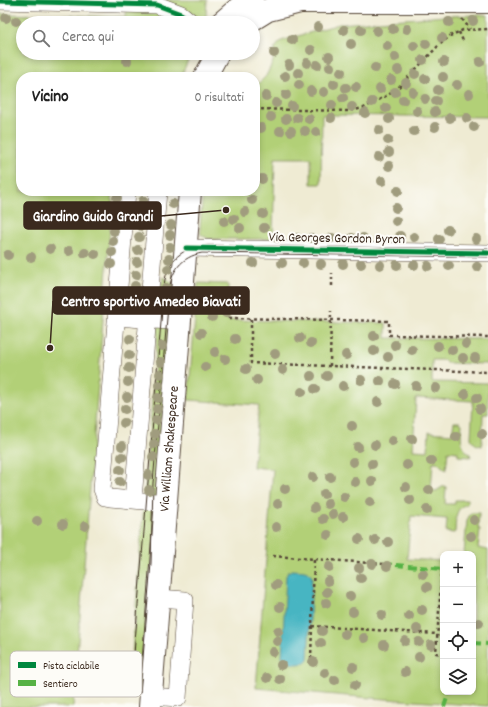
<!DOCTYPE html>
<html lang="it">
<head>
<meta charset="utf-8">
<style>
	:root { --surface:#fff; --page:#f2f2f2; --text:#222; --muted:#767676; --line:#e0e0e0 }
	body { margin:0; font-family:Dekko,sans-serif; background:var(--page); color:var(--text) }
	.controls { position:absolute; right:12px; bottom:12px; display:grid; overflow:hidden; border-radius:8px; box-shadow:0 2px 6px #0003 }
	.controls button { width:36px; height:36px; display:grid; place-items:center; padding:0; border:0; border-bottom:1px solid var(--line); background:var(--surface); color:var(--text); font:20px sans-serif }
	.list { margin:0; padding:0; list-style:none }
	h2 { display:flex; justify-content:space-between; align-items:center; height:52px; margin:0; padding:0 16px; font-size:17px }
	h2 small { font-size:13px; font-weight:400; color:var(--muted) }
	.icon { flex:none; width:22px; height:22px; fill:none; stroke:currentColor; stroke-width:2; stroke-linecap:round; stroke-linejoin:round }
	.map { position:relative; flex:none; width:488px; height:707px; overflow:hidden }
	.search { position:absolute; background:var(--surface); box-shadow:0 2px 6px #0003; left:16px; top:16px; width:244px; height:44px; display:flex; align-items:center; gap:10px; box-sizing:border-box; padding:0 14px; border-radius:22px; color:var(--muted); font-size:15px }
	.panel { position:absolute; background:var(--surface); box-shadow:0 2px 6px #0003; left:16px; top:72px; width:244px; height:124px; border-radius:16px }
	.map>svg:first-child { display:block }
	.green { fill:#b2d077; stroke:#767d4a }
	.water { fill:#47b5c2; stroke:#417070 }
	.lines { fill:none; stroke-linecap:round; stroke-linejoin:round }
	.minor-casing { stroke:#564739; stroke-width:18 }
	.major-casing { stroke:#564739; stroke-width:24 }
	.path { stroke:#564739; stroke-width:2.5; stroke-dasharray:3 3; stroke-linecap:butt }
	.minor { stroke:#fff; stroke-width:17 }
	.major { stroke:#fff; stroke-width:22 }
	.tram { stroke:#3b2a1e; stroke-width:1 }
	.quiet { stroke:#57b245; stroke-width:4; stroke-dasharray:8 4; stroke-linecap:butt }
	.cycleway-casing { stroke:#fdfcf7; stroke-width:8 }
	.cycleway { stroke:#00873e; stroke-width:5 }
	.tree { fill:#a09c7e }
	.labels { text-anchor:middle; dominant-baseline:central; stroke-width:4; stroke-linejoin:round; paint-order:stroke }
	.street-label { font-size:14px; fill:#3b2a1e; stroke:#fdfcf7 }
	.key { fill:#fdfcf7; stroke:#c3bdb6; stroke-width:1 }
	.key-label { font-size:11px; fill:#3b2a1e }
	.leader { fill:none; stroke:#3b2a1e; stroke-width:1.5 }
	.callout-dot { fill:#3b2a1e; stroke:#fdfcf7; stroke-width:1.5 }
	.callout { fill:#3b2a1e; stroke:#3b2a1e; stroke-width:1.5 }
	.callout-label { font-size:15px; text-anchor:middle; font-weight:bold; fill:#fff }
</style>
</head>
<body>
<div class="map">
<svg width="488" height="707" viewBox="0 0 488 707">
	<rect width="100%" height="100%" fill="#fdfcf7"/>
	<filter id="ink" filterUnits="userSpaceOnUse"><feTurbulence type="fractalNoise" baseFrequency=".025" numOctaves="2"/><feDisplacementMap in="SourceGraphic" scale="8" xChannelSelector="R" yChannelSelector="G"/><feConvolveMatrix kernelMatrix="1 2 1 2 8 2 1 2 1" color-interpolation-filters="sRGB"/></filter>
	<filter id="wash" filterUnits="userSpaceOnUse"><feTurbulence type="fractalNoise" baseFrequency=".012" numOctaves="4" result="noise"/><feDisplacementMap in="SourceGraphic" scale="16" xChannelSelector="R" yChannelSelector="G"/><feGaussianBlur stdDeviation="0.9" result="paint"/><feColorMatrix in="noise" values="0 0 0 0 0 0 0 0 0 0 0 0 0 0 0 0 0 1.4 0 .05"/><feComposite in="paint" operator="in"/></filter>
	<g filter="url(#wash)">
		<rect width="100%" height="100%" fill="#efebd3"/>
		<!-- green -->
		<path class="green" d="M 127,0 L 207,0 L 206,16 L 203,23 L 23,23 L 23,53 L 191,53 L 183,72 L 182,77 L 21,77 L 21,191 L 113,191 L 73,707 L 0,707 L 0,14 L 126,17 Z
			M 488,15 L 488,117 L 322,115 L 321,184 L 311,184 L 311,158 L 275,158 L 273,239 L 209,239 L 201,235 L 200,228 L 203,191 L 255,191 L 255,87 L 266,76 L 273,62 L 275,48 L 281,41 L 339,24 L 445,16 Z
			M 164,277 L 174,285 L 142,694 L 129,692 L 161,287 Z
			M 198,283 L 228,284 L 228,320 L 386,323 L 386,338 L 488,339 L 488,364 L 446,363 L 445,360 L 432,360 L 432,382 L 488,383 L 488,414 L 483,414 L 482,446 C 476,445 474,444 471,438 L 473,401 L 416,398 L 413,450 L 428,451 L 429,432 L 452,434 L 454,422 L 460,422 L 462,424 C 461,436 459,447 470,454 L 471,457 L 458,456 L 458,452 L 448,451 L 446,470 L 437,462 L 433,462 L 431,490 L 436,491 L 444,486 L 446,487 L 445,504 L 455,504 L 455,500 L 468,500 L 467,504 C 454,508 456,521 455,532 L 454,533 L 446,532 L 447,519 L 411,516 L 407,559 L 443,561 L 443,692 L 473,692 L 473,554 L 464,554 L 467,520 L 471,513 L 479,513 L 478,529 L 480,529 L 478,548 L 488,550 L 488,706 L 371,698 L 256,688 L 273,469 L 253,467 L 259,405 L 188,400 Z"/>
		<!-- water -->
		<path class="water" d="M 292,570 C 301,571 308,569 312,577 L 308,659 C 303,667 286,665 282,656 L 286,576 L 288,572 Z"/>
	</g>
	<g filter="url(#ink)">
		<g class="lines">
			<!-- minor casing -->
			<g class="minor-casing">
				<path id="minor" d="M 0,1 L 157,5 L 181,14 L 192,23
					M 127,191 L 102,489 L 105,497 L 110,498 L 167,503
					M 186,248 L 488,253
					M 117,317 L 181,322
					M 133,500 L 158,191
					M 151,696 L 178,698 L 185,600 L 159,598"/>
			</g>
			<!-- major casing -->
			<g class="major-casing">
				<g id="major">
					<path d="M 221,23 L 242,5 L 252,0"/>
					<path d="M 247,23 L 268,10 L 300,2 L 488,2"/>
					<path d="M 205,77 L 218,53"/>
					<path id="s1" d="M 150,707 L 190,191"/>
				</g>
			</g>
			<!-- path -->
			<path class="path" d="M 462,19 L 470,29
				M 459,32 L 464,43
				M 255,109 L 349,111 L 364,108 L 395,91 L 438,46 L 450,36 L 463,30 L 488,29
				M 332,286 L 332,273
				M 229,318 L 389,321 L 389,335 L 488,337
				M 251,319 L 251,363 L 488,372
				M 330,366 L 331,311
				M 273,556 L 384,564
				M 442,569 L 436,653 L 443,654
				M 312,626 L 437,634
				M 311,659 L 314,559"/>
			<!-- minor -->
			<use href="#minor" class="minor"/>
			<!-- major -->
			<use href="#major" class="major"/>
			<!-- tram -->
			<path class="tram" d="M 169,292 C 171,271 181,257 202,253 L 488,257
				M 131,691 L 164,285 C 168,258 182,248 208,245 L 488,249
				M 140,693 L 151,563 L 153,483 L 168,306"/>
			<!-- quiet -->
			<path class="quiet" d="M 384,564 L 443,569
				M 473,643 L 488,644
				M 444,707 L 449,692"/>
			<!-- cycleway casing -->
			<g class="cycleway-casing">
				<path id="cycleway" d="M 0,1 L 157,5 L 181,14 L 192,23
					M 186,248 L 488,253"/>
			</g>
			<!-- cycleway -->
			<use href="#cycleway" class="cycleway"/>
		</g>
		<!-- trees -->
		<g class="tree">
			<circle cx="6" cy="18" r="5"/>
			<circle cx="16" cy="21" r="5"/>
			<circle cx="473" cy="21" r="5"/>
			<circle cx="449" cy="22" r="5"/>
			<circle cx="318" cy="27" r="5"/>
			<circle cx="393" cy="29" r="5"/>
			<circle cx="407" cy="29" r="5"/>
			<circle cx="344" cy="30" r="5"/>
			<circle cx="361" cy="30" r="5"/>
			<circle cx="377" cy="31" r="5"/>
			<circle cx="442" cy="38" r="5"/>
			<circle cx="292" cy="40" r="5"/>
			<circle cx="351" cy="44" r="5"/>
			<circle cx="426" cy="44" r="5"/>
			<circle cx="387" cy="46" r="5"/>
			<circle cx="414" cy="46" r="5"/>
			<circle cx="311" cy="50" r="5"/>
			<circle cx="274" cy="53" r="5"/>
			<circle cx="329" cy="57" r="5"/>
			<circle cx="395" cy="57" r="5"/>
			<circle cx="423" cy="60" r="5"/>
			<circle cx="127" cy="61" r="5"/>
			<circle cx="444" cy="62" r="5"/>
			<circle cx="480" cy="62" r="5"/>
			<circle cx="307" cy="63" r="5"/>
			<circle cx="289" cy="65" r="5"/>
			<circle cx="317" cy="65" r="5"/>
			<circle cx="330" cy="67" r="5"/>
			<circle cx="375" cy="68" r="5"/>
			<circle cx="398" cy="70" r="5"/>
			<circle cx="341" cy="72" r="5"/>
			<circle cx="298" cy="73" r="5"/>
			<circle cx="415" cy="74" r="5"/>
			<circle cx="285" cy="76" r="5"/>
			<circle cx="443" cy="77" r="5"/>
			<circle cx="425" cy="79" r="5"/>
			<circle cx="391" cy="80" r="5"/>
			<circle cx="406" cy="83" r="5"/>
			<circle cx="334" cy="84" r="5"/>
			<circle cx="299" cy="85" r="5"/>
			<circle cx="457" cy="85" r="5"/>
			<circle cx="356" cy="87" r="5"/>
			<circle cx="346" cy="88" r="5"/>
			<circle cx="380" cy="89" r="5"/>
			<circle cx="438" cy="90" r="5"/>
			<circle cx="311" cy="91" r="5"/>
			<circle cx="324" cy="92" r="5"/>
			<circle cx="395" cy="92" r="5"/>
			<circle cx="413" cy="92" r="5"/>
			<circle cx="469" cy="94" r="5"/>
			<circle cx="286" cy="95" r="5"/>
			<circle cx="266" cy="96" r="5"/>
			<circle cx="343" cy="98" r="5"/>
			<circle cx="425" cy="99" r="5"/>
			<circle cx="403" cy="100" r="5"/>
			<circle cx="436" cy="101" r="5"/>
			<circle cx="372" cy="102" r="5"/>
			<circle cx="276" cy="103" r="5"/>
			<circle cx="332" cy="105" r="5"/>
			<circle cx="292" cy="106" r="5"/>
			<circle cx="352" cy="107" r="5"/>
			<circle cx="386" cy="108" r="5"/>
			<circle cx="417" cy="111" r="5"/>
			<circle cx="435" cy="112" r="5"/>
			<circle cx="365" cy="113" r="5"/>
			<circle cx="271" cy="117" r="5"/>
			<circle cx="297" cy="118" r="5"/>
			<circle cx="331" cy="118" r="5"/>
			<circle cx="450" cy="118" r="5"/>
			<circle cx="467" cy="118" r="5"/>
			<circle cx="286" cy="119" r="5"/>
			<circle cx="309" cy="119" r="5"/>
			<circle cx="389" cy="119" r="5"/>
			<circle cx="435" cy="127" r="5"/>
			<circle cx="474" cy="127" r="5"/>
			<circle cx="261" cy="128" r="5"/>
			<circle cx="379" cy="130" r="5"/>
			<circle cx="280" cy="131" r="5"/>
			<circle cx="291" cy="131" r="5"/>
			<circle cx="305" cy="131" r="5"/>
			<circle cx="414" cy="131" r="5"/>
			<circle cx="316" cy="132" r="5"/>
			<circle cx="388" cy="140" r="5"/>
			<circle cx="389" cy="152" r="5"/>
			<circle cx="379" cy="157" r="5"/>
			<circle cx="389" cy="166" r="5"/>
			<circle cx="262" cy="179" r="5"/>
			<circle cx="382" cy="181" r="5"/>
			<circle cx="398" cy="191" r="5"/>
			<circle cx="117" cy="198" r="5"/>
			<circle cx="252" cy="200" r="5"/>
			<circle cx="143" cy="201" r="5"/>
			<circle cx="173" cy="204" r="5"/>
			<circle cx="396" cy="208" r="5"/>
			<circle cx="245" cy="212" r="5"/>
			<circle cx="263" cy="214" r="5"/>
			<circle cx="234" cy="219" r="5"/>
			<circle cx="224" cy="221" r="5"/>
			<circle cx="396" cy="221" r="5"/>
			<circle cx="171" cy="225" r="5"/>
			<circle cx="141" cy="226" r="5"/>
			<circle cx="240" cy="228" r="5"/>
			<circle cx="264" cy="228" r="5"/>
			<circle cx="448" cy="230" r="5"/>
			<circle cx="114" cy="231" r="5"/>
			<circle cx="170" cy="235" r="5"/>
			<circle cx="400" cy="236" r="5"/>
			<circle cx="139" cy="237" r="5"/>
			<circle cx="414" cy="237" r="5"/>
			<circle cx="277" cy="238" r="5"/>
			<circle cx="297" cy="238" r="5"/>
			<circle cx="311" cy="238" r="5"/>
			<circle cx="332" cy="238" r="5"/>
			<circle cx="352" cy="238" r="5"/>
			<circle cx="363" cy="238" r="5"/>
			<circle cx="439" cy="239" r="5"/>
			<circle cx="476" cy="239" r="5"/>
			<circle cx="113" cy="241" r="5"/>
			<circle cx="170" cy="247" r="5"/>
			<circle cx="50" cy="249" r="5"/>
			<circle cx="138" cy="250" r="5"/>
			<circle cx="69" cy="251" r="5"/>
			<circle cx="112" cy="252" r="5"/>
			<circle cx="85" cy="253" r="5"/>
			<circle cx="95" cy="254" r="5"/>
			<circle cx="8" cy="255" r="5"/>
			<circle cx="31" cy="257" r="5"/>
			<circle cx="169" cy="259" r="5"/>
			<circle cx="137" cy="262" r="5"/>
			<circle cx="253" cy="263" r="5"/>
			<circle cx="282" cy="263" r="5"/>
			<circle cx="303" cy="263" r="5"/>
			<circle cx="111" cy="264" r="5"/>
			<circle cx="321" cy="264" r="5"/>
			<circle cx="343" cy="264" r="5"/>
			<circle cx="361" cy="264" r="5"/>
			<circle cx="380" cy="265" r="5"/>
			<circle cx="397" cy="265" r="5"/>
			<circle cx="414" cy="265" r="5"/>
			<circle cx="428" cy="266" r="5"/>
			<circle cx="449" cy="266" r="5"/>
			<circle cx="477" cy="267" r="5"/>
			<circle cx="168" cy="269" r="5"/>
			<circle cx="136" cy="275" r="5"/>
			<circle cx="135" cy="286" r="5"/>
			<circle cx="166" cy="288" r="5"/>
			<circle cx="226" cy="313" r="5"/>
			<circle cx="212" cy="317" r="5"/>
			<circle cx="201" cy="333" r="5"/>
			<circle cx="374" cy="336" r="5"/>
			<circle cx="300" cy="338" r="5"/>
			<circle cx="130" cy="339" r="5"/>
			<circle cx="235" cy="339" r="5"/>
			<circle cx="311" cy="343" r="5"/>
			<circle cx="466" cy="344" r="5"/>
			<circle cx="395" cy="345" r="5"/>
			<circle cx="162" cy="346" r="5"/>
			<circle cx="438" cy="346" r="5"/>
			<circle cx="412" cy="350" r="5"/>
			<circle cx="452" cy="350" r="5"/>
			<circle cx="374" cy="351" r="5"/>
			<circle cx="215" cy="352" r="5"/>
			<circle cx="275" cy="354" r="5"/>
			<circle cx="129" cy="355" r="5"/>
			<circle cx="346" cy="355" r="5"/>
			<circle cx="388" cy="357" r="5"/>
			<circle cx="463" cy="358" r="5"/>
			<circle cx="475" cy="358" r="5"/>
			<circle cx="225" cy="359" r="5"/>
			<circle cx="161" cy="362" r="5"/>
			<circle cx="205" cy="367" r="5"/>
			<circle cx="129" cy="368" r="5"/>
			<circle cx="246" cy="369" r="5"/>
			<circle cx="283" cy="370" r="5"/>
			<circle cx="160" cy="374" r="5"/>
			<circle cx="311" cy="376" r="5"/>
			<circle cx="327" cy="376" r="5"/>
			<circle cx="257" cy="380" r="5"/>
			<circle cx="361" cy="380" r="5"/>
			<circle cx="380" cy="381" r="5"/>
			<circle cx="128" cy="382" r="5"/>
			<circle cx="395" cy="384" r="5"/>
			<circle cx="159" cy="385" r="5"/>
			<circle cx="343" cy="386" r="5"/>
			<circle cx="416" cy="386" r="5"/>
			<circle cx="436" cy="388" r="5"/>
			<circle cx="315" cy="389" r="5"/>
			<circle cx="302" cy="392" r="5"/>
			<circle cx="465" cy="394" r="5"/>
			<circle cx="127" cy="397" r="5"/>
			<circle cx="158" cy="398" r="5"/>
			<circle cx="477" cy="398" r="5"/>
			<circle cx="378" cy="402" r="5"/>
			<circle cx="125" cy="409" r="5"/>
			<circle cx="157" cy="409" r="5"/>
			<circle cx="480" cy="409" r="5"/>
			<circle cx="156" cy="420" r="5"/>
			<circle cx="124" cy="423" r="5"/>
			<circle cx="352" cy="426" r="5"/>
			<circle cx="155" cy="434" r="5"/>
			<circle cx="482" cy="434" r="5"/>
			<circle cx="456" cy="437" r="5"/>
			<circle cx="412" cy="439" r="5"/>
			<circle cx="392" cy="441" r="5"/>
			<circle cx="154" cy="444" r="5"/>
			<circle cx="375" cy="445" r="5"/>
			<circle cx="122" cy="446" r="5"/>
			<circle cx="358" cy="447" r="5"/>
			<circle cx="122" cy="457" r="5"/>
			<circle cx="153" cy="457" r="5"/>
			<circle cx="431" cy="461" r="5"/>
			<circle cx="353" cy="462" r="5"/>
			<circle cx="372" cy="464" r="5"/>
			<circle cx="407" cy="465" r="5"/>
			<circle cx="120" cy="470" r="5"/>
			<circle cx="148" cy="475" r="5"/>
			<circle cx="313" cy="477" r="5"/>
			<circle cx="330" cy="477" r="5"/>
			<circle cx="372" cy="481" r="5"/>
			<circle cx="120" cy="482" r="5"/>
			<circle cx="355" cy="482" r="5"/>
			<circle cx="406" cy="487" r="5"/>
			<circle cx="285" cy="489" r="5"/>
			<circle cx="149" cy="490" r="5"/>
			<circle cx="429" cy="490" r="5"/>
			<circle cx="324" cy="494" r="5"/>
			<circle cx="344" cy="497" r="5"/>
			<circle cx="410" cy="500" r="5"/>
			<circle cx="370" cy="502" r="5"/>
			<circle cx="278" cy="504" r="5"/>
			<circle cx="328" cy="504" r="5"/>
			<circle cx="314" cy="508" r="5"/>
			<circle cx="427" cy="510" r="5"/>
			<circle cx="333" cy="514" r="5"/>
			<circle cx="343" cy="517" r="5"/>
			<circle cx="323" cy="519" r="5"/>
			<circle cx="474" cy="520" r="5"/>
			<circle cx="37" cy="521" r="5"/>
			<circle cx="63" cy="524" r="5"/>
			<circle cx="85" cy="526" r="5"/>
			<circle cx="276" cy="527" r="5"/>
			<circle cx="328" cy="535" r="5"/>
			<circle cx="471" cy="536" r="5"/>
			<circle cx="359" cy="539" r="5"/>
			<circle cx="375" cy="540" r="5"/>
			<circle cx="388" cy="542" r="5"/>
			<circle cx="372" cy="564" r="5"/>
			<circle cx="387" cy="566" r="5"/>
			<circle cx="329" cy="567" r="5"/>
			<circle cx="359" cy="568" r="5"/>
			<circle cx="423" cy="574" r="5"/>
			<circle cx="361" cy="578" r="5"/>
			<circle cx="328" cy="581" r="5"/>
			<circle cx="276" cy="585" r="5"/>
			<circle cx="427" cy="587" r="5"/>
			<circle cx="327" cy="592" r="5"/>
			<circle cx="350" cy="596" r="5"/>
			<circle cx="326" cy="603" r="5"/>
			<circle cx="280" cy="607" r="5"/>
			<circle cx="422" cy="610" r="5"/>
			<circle cx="353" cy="612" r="5"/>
			<circle cx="382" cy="615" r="5"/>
			<circle cx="409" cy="616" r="5"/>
			<circle cx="479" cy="623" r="5"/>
			<circle cx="417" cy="629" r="5"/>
			<circle cx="278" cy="631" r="5"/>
			<circle cx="322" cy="631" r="5"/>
			<circle cx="345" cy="634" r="5"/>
			<circle cx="364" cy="638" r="5"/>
			<circle cx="277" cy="641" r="5"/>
			<circle cx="405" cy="641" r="5"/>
			<circle cx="419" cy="642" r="5"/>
			<circle cx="321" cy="643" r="5"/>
			<circle cx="384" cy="645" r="5"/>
			<circle cx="431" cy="645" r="5"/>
			<circle cx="273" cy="652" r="5"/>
			<circle cx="419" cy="657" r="5"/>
			<circle cx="313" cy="662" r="5"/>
			<circle cx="281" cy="665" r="5"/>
			<circle cx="353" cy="667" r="5"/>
			<circle cx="405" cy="672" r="5"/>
			<circle cx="325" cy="673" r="5"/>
			<circle cx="267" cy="678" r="5"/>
			<circle cx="280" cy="679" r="5"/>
			<circle cx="335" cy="680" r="5"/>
			<circle cx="355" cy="685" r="5"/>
		</g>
	</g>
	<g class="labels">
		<!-- street labels -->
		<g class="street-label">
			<text transform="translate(337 239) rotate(1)">Via Georges Gordon Byron</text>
			<text stroke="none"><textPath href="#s1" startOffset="259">Via William Shakespeare</textPath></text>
		</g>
	</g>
	<!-- legend -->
	<rect x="10" y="651" width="132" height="46" rx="6" class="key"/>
	<rect x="18" y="662" width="18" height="6" fill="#00873e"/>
	<rect x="18" y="680" width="18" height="6" fill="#57b245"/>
	<g class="key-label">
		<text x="43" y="669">Pista ciclabile</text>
		<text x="43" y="687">Sentiero</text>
	</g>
	<!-- callouts -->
	<path class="leader" d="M226 210L161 216M50 348L53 301"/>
	<g class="callout-dot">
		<circle cx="226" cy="210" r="4"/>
		<circle cx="50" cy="348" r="4"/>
	</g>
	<g class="callout">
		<rect x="24" y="202" width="137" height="27" rx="4"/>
		<rect x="53" y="287" width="196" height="27" rx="4"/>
	</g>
	<g class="callout-label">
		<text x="93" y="221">Giardino Guido Grandi</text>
		<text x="151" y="306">Centro sportivo Amedeo Biavati</text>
	</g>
</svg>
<div class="controls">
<button>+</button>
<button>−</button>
<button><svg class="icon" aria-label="locate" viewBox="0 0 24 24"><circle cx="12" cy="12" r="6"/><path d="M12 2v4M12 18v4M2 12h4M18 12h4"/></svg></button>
<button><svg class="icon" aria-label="layers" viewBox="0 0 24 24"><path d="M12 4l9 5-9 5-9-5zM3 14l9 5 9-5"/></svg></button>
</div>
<div class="search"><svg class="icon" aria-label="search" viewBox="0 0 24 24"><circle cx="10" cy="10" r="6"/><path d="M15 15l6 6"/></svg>Cerca qui</div>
<section class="panel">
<h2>Vicino<small>0 risultati</small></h2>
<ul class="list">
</ul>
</section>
</div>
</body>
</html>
